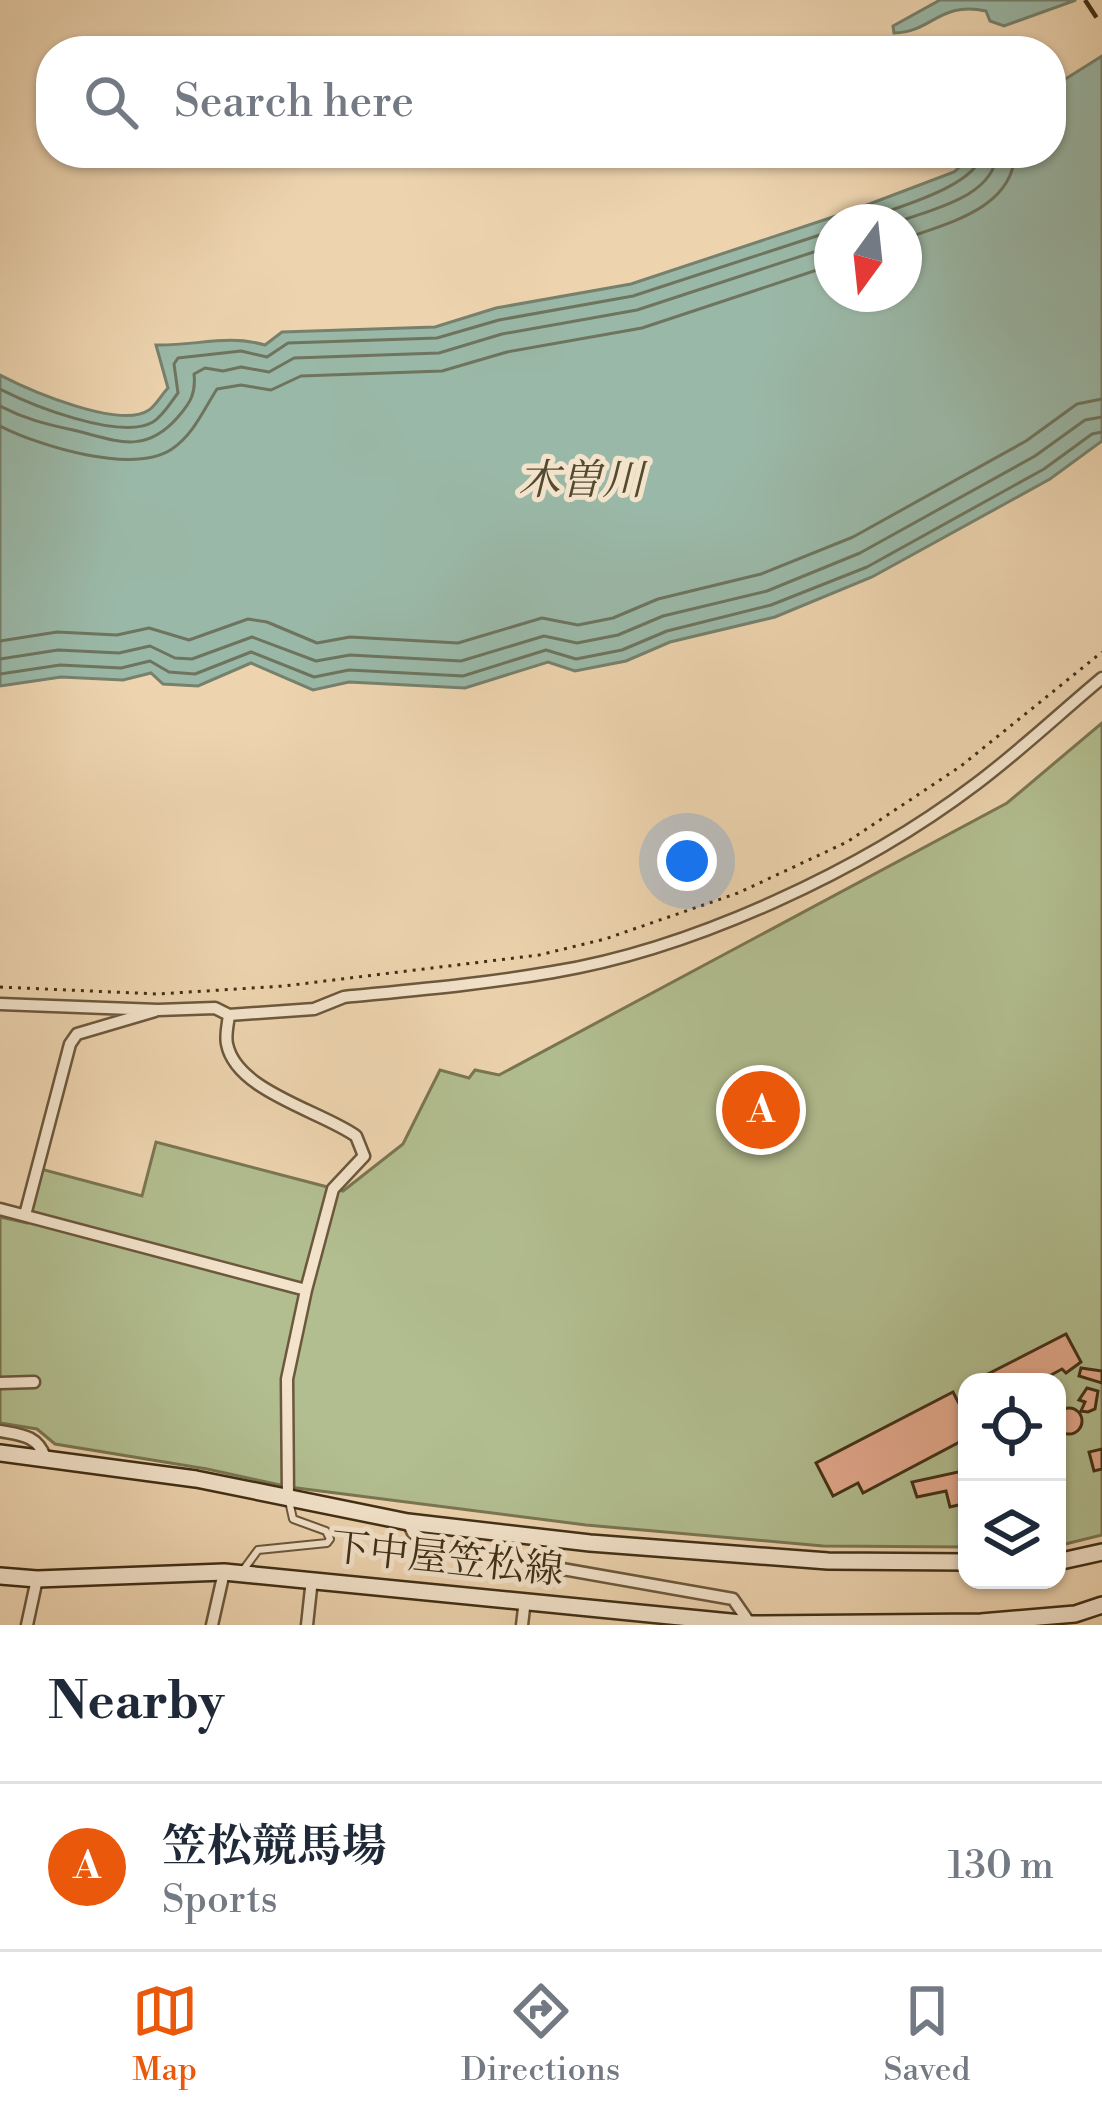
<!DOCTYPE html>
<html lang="en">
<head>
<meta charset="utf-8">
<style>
	:root { --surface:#fff; --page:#f2f2f3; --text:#1f2937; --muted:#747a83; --line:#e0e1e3; --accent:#ea580c }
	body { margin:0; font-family:"Libre Bodoni","Noto Serif JP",serif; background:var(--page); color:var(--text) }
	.controls { position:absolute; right:36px; bottom:36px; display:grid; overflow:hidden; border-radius:24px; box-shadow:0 3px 9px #0004 }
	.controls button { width:108px; height:108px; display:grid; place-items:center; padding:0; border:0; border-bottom:3px solid var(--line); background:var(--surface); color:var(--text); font:60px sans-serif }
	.compass { position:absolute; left:814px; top:204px; width:108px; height:108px; border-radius:50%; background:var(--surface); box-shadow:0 3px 9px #0004; rotate:195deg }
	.you { position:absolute; left:687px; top:861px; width:42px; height:42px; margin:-30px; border:9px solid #fff; border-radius:50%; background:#1a73e8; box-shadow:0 0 0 18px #1a73e833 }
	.badge { display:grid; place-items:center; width:78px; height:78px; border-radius:50%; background:var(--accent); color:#fff; font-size:39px; font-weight:700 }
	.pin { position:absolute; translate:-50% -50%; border:6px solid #fff; box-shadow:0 3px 12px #0006 }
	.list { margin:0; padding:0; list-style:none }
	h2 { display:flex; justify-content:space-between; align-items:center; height:156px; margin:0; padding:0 48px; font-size:51px }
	h2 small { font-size:39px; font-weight:400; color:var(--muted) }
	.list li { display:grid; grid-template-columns:78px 1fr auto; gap:36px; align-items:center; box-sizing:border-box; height:168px; padding:0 48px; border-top:3px solid var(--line) }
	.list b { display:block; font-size:45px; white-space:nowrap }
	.list p { margin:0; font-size:39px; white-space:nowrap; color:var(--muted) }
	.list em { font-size:39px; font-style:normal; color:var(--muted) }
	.icon { flex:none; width:66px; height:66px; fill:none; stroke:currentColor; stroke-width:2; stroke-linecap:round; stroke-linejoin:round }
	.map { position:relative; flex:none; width:1102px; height:1625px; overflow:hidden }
	.search { position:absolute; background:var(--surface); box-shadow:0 3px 9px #0004; left:36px; right:36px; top:36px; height:132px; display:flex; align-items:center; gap:30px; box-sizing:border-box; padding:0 42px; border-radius:48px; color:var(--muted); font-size:45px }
	.sheet { height:324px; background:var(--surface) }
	nav { display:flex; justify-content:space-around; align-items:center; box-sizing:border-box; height:168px; border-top:3px solid var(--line); background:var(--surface); font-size:33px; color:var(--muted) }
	nav a { display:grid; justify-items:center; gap:6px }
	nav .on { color:var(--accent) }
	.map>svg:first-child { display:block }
	.green { fill:#b2be90; stroke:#7a7652; stroke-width:3 }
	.water { fill:#9ab8a7; stroke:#76816d; stroke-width:3; fill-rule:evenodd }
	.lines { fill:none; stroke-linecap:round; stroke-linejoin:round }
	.shore { stroke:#6e745e; stroke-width:3 }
	.building { fill:#e5aa8e; stroke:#412f15; stroke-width:3 }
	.lane-casing { stroke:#6c583c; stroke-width:10 }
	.street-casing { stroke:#6c583c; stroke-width:15 }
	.secondary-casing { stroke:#412f15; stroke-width:20 }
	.path { stroke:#412f15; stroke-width:3; stroke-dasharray:3 6; stroke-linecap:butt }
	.lane { stroke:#f3e3cb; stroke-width:6 }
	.street { stroke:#f3e3cb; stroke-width:10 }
	.secondary { stroke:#f3e3cb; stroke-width:15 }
	.rail { stroke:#412f15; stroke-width:4.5; stroke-dasharray:21 21; stroke-linecap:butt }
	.labels { text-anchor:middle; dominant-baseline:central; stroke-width:10; stroke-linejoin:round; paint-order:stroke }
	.street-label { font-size:39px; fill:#412f15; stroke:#f3e3cb }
	.water-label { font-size:42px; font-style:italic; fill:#534a32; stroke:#f3e3cb }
</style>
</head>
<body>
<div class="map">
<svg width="1102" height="1625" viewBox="0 0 1102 1625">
	<rect width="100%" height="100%" fill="#edd4af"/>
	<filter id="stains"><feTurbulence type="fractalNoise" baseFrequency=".00167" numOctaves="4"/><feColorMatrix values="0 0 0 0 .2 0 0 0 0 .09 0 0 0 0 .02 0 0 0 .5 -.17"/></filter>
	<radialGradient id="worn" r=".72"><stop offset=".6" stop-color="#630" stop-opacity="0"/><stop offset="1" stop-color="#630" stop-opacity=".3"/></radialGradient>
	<!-- green -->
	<path class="green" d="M 1102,723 L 1102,1535 L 1057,1546 L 1057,1382 L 967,1382 L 967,1547 L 823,1546 L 586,1525 L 289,1487 L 207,1469 L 55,1444 L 37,1429 L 0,1423 L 0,1217 L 27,1223 L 41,1169 L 142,1196 L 156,1142 L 343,1191 L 403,1144 L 440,1070 L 469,1078 L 475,1070 L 499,1075 L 1007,803 Z"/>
	<!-- water -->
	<path class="water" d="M 940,0 L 1076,0 L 1004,26 L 990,21 L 986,11 C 939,1 933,32 894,33 L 893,26 Z
		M 1102,56 L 1102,441 L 1050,479 L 872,577 L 775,617 L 670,642 L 626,661 L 575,671 L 548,662 L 465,688 L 349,682 L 313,690 L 251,663 L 198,686 L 163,684 L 151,673 L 123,680 L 61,677 L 0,686 L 0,375 C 29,390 120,430 149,410 C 156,405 162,394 168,388 L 156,345 C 195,346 228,334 265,345 L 282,332 L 435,327 L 496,308 L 631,284 L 851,211 L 954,172 L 975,153 L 1051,153 L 1051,88 ZM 832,222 L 904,222 L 904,294 L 832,294 Z"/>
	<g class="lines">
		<!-- shore -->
		<path class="shore" d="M 857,222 C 887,210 977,188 982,153
			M 898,222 C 932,209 994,197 997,153
			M 904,239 C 947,223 1013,209 1015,153
			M 0,389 C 31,405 120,441 153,422 C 163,416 171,402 178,393 L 174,364 L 178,358 L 241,351 L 267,357 L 288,343 L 437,338 L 499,320 L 633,296 L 832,231
			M 0,406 C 25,419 45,424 73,430 C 115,440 144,456 178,417 C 191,402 196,393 194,374 L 205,368 L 223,371 L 241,367 L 269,372 L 294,358 L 439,353 L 502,334 L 637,310 L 832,246
			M 0,426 C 39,446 133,475 172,449 C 194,434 204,409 217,389 L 241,385 L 271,390 L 301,376 L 442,371 L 507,352 L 642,328 L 832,265
			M 0,641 L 57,632 L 117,635 L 149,628 L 189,640 L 248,619 L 267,622 L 317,643 L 350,637 L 458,643 L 542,618 L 578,625 L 613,618 L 658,599 L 761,574 L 853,537 L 1026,441 L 1077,404 L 1102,399
			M 0,659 L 58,650 L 119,653 L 150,646 L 175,658 L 192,659 L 252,637 L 316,661 L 350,655 L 461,661 L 544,636 L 577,643 L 618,635 L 663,616 L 767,591 L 860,553 L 1035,456 L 1085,420 L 1102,417
			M 0,674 L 60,665 L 121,668 L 150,661 L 169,672 L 195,674 L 251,652 L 314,677 L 349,670 L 463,676 L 546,650 L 576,659 L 622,650 L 667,631 L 771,605 L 867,567 L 1044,469 L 1092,434 L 1102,432"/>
	</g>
	<!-- building -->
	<path class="building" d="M 1066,1334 L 1081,1362 L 1066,1373 L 1062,1369 L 1038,1382 L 989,1382 L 986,1375 Z
		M 1081,1368 L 1102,1371 L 1102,1383 L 1079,1376 Z
		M 1087,1388 L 1098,1391 L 1095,1409 L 1088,1412 L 1081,1411 L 1085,1402 L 1079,1400 Z
		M 953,1392 L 967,1419 L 967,1438 L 863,1493 L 858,1483 L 833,1496 L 816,1463 Z
		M1056 1421a13 13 0 1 1 26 0a13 13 0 1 1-26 0Z
		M 1102,1449 L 1102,1469 L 1094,1471 L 1089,1452 Z
		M 967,1470 L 967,1503 L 950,1507 L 946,1491 L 917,1497 L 912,1482 Z"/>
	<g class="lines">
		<!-- lane casing -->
		<g class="lane-casing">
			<path id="lane" d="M 244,1569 L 258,1550 L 327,1543 L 330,1539 L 326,1531 L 293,1519 L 289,1501"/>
		</g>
		<!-- street casing -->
		<g class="street-casing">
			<path id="street" d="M 0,1004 L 158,1010 L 215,1008 L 229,1015 L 314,1009 L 344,997 C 414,990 484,984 553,972 C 693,949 863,870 976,784 C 1020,751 1060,713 1102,678
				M 229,1015 C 228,1024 225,1035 227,1044 C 236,1091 321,1111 356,1136 L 364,1156 L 333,1189 L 306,1290 L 287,1379 L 288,1498
				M 0,1209 L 306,1290
				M 25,1215 L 70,1044 L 77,1034 L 155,1011
				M 0,1383 L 34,1382
				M 0,1431 C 21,1435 37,1435 45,1457
				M 408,1522 L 413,1533 L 437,1547 L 733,1599 L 751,1625
				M 27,1625 L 37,1579
				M 212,1625 L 224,1572
				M 307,1625 L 312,1579
				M 522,1625 L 525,1600"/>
		</g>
		<!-- secondary casing -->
		<g class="secondary-casing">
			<path id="secondary" d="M 0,1453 L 196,1479 L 408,1522 L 590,1543 L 828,1561 L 967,1562
				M 1057,1562 L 1102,1552
				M 0,1576 L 37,1579 L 224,1572 L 751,1624 L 981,1622 L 1075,1614 L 1102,1605"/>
		</g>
		<!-- path -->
		<path class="path" d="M 0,987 L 158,994 L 284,986 L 539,955 L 605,939 L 738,893 L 847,842 L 961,766 L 1102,652"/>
		<!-- lane -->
		<use href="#lane" class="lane"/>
		<!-- street -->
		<use href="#street" class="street"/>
		<!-- secondary -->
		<use href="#secondary" class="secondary"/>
		<!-- rail -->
		<path class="rail" d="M 1085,0 L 1102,26"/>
	</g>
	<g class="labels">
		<!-- street labels -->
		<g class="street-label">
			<text transform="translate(447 1560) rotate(6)">下中屋笠松線</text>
		</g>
		<!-- water labels -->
		<g class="water-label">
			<text x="581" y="481">木曽川</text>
		</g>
	</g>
	<rect width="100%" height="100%" filter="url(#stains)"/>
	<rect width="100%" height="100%" fill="url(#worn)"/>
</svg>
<div class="controls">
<button><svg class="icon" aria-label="locate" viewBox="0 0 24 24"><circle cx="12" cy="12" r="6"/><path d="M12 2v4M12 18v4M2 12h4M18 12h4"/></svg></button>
<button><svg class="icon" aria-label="layers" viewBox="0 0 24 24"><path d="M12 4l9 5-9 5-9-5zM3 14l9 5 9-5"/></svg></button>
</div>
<svg class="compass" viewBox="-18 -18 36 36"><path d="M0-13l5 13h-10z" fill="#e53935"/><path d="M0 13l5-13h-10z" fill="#747a83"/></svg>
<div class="you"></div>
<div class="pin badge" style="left:761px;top:1110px">A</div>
<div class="search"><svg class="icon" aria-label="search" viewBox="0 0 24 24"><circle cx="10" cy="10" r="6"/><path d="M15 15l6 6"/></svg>Search here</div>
</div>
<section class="sheet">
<h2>Nearby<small></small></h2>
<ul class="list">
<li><span class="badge">A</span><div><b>笠松競馬場</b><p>Sports</p></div><em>130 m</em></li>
</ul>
</section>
<nav>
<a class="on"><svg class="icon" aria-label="map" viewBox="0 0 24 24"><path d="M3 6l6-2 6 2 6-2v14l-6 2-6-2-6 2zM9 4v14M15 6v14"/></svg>Map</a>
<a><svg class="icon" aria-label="directions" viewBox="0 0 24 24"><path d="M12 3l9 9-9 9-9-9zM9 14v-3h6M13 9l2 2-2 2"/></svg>Directions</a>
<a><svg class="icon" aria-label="saved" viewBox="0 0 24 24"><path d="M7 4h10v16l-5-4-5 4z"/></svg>Saved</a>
</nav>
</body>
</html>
